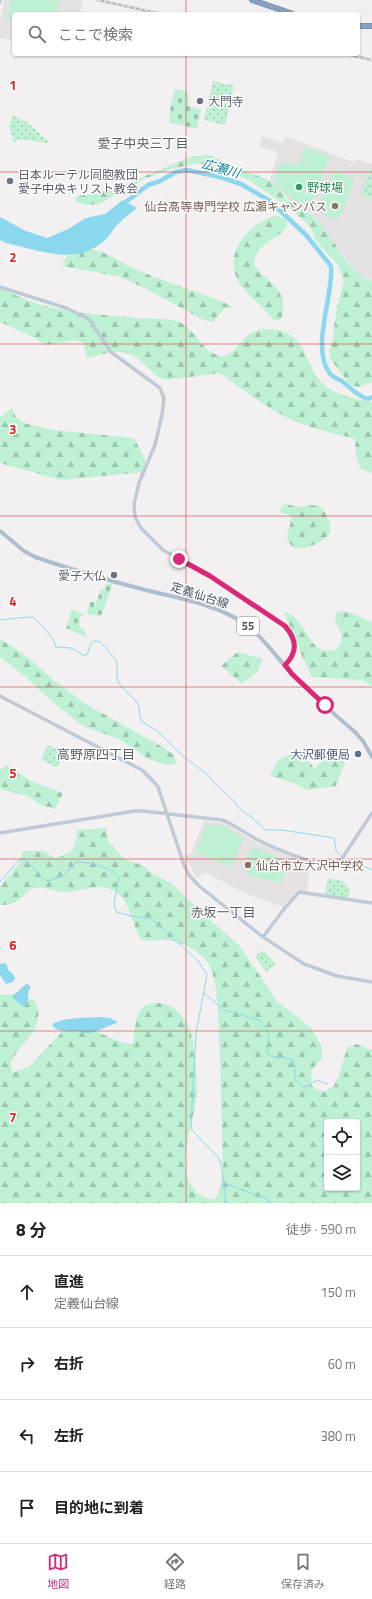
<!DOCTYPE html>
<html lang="ja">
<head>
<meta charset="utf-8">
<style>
	:root { --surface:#fff; --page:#f2f2f2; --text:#222; --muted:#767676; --line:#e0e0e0; --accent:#db2777 }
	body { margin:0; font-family:"Titillium Web","Noto Sans JP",sans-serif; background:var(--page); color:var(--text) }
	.controls { position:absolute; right:12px; bottom:12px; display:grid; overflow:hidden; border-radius:4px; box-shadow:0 1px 3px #0004 }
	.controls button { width:36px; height:36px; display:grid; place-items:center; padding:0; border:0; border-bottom:1px solid var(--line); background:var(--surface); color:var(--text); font:20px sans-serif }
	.stop { position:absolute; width:12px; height:12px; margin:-9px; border:3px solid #db2777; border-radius:50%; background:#fff }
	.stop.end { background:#db2777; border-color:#fff; box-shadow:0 1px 4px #0008 }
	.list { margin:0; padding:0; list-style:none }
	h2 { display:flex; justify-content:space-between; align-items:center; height:52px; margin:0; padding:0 16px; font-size:17px }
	h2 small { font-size:13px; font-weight:400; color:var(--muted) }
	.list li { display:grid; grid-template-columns:26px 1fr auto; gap:12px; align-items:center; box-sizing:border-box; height:72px; padding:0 16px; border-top:1px solid var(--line) }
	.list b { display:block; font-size:15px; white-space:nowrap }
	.list p { margin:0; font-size:13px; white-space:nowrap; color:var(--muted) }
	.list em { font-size:13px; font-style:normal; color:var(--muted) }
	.icon { flex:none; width:22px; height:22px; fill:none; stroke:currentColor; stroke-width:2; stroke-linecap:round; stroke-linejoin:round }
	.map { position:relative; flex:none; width:372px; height:1203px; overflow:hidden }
	.search { position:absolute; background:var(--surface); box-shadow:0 1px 3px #0004; left:12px; right:12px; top:12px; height:44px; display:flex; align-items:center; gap:10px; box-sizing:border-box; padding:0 14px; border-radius:4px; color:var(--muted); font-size:15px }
	.sheet { height:340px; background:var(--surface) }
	nav { display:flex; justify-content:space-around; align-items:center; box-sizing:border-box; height:56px; border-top:1px solid var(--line); background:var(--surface); font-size:11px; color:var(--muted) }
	nav a { display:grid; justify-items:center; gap:2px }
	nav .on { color:var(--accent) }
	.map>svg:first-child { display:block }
	.education { fill:#e3e1e2 }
	.green { fill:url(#green-dots) }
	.forest { fill:url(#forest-firs); fill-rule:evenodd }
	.cemetery { fill:url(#cemetery-stones) }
	.pitch { fill:#bef0d3 }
	.water { fill:#8ad7ee }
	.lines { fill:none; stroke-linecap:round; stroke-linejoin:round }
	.stream { stroke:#8ad7ee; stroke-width:1 }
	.river { stroke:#8ad7ee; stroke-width:4.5 }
	.highway-casing { stroke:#728cab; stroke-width:6 }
	.secondary { stroke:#c0cad7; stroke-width:3.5 }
	.primary { stroke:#afbecf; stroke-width:4 }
	.highway { stroke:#86a1c0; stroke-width:4.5 }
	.rail-casing { stroke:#b2b5ba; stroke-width:2.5 }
	.rail { stroke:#fff; stroke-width:1; stroke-dasharray:3; stroke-linecap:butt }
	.route { stroke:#db2777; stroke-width:5 }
	.grid { fill:none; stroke:#d62828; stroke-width:1; stroke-opacity:0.55 }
	.worship-dot { fill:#6b7280; stroke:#fff; stroke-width:1.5 }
	.leisure-dot { fill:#2e9e5b; stroke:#fff; stroke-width:1.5 }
	.education-dot { fill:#8d6e63; stroke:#fff; stroke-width:1.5 }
	.service-dot { fill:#5c6f8a; stroke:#fff; stroke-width:1.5 }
	.labels { text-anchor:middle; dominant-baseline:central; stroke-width:3; stroke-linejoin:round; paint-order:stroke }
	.shield { fill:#fff; stroke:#7e878e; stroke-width:1 }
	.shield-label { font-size:11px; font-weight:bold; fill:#47535e }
	.worship-label { font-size:12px; fill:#5b616d; stroke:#fff; text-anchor:start }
	.leisure-label { font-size:12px; fill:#27864d; stroke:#fff; text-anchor:start }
	.education-label { font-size:12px; fill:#785e54; stroke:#fff; text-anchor:end }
	.street-label { font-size:12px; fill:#47535e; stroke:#fff }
	.service-label { font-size:12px; fill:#4e5e75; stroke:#fff; text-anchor:end }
	.neighbourhood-label { font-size:13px; fill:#5c6065; stroke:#fff }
	.water-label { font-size:13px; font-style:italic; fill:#0a7c9f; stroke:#fff }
	.grid-label { font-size:13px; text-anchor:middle; font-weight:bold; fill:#d62828; stroke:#fff; stroke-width:3; stroke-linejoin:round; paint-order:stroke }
</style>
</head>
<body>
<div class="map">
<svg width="372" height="1203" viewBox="0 0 372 1203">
	<defs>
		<pattern id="green-dots" width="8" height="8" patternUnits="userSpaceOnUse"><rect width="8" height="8" fill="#bef0d3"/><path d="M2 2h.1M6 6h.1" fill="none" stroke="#9cc5ae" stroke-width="1.8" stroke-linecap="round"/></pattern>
		<pattern id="forest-firs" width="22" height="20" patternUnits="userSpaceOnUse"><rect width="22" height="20" fill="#bef0d3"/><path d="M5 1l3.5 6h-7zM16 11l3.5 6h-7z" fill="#9cc5ae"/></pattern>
		<pattern id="cemetery-stones" width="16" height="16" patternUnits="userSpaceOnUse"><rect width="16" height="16" fill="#bef0d3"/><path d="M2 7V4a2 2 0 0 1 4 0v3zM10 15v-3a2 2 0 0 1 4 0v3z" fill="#9cc5ae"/></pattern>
	</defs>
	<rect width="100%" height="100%" fill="#f2f0f0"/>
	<!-- education -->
	<path class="education" d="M 4,0 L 79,0 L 82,1 L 80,11 L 89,13 L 14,14 L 14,41 L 0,38 L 0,22 Z
		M 262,136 L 283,143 L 285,136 L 353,162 L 355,162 L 356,159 L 372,164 L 372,280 L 361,276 L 357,272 L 334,244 L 318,220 L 307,211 L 290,201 L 270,180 L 278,152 L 259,146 Z
		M 204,821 L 223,823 L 229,826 L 253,841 L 306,863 L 310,867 L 307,890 L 305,892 L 297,890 L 283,907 L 242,892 L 205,872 L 197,878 L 184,856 L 191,853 Z"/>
	<!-- green -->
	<path class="green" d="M 213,81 L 234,86 L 225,125 L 204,120 Z
		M 13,115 L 28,123 L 50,143 L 17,139 L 16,142 L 12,141 L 13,136 L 10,134 L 11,131 L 9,126 Z
		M 370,170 L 372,171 L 371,181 L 372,182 L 372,202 L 371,202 L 372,198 L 362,194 Z
		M 48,745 L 64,753 L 64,755 L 58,766 L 56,767 L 41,759 Z
		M 328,878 L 343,881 L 350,890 L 348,898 L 325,894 Z
		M 261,951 L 263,951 L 276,964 L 267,972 L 255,957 Z"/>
	<!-- forest -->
	<path class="forest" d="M 207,155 C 220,158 229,164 240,169 C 250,174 262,176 271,182 C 279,187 283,197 290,202 C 299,208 310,212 318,221 C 335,239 346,272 372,281 L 372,382 L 358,387 L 350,385 L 330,358 L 329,351 L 332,342 L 337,307 L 344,281 L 338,265 L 316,241 L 310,226 L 287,206 L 250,181 L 228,171 L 198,163 L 171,169 L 144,179 L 99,204 L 85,205 L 76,201 L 75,197 L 115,189 L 190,157 Z
		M 275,216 L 284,218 L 287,222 L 287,226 C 279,239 261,242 255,257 C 248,278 294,281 281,319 L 277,321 C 269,319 268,312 262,307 C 250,296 236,285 234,268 C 230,245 254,221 275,216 Z
		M 81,249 C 107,249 114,260 135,269 C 163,281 192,290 221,301 L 234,308 L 225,308 L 215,319 L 214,322 L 204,320 L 144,288 L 118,276 L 66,267 L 62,265 C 65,256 73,252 81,249 Z
		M 0,286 C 40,313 93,314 140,318 C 152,319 164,318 176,321 C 195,325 202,356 223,356 C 240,355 241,323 277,330 C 307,336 304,364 322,383 C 334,395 355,399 372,402 L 372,473 L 361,469 L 356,457 L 355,439 C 331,432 306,428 284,416 C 261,404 241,388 220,373 L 167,380 C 148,377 145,357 127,353 C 115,350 99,355 87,358 L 83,342 L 74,340 L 47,345 L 27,334 L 0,322 Z
		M 12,408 L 16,417 L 24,423 L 53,430 L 134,438 L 146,461 L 145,472 L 61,480 L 0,463 L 0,417 Z
		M 285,504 L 300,507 L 310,505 L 320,506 C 325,511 334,527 329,534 C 323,543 298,554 290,544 C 282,535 294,525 290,515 L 282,513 L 280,511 L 282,506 Z
		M 340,611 L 351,613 L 372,622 L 372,686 L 362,680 L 312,677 L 302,656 L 284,612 C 309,618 307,660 337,649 C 350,632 331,626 336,613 Z
		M 0,639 L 24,654 L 52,679 L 86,704 L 166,749 L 174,755 L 176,764 L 167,765 L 148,759 L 121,740 L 83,726 L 48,698 L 28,679 L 0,657 Z
		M 238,652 L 263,659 L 257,672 L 242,684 L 221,666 Z
		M 332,747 L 340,754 L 345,763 L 336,786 L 307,790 L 291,782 L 270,776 L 277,761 L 298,750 L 312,765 L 314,770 Z
		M 7,766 L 33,782 L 63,793 L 55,809 L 41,805 L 27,796 L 0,789 L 0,770 Z
		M 106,828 L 108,841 L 122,857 L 130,861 L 142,865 L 153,874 L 171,883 L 211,921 L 239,945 L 277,1001 L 311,1028 L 322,1047 L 322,1053 L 321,1059 L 312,1070 L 311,1084 L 314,1088 L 325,1092 L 334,1086 L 339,1075 L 347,1048 L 356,1044 L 372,1050 L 372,1203 L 0,1203 L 0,995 L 15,994 L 34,1000 C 54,1032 0,1053 13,1072 L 29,1067 L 62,1032 C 85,1020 106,1039 128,1044 L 133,1043 C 137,1025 132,1005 156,1003 C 164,1003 168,1004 175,1009 C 183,1015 190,1028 192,1037 C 195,1046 197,1082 197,1092 C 196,1121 170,1172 199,1194 C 204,1197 209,1201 215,1199 L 218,1194 L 223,1175 C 222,1128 221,1082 219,1035 C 218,1017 218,993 213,975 C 211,970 208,960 203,957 C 193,947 179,941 165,940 C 158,939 148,943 141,939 C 137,937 129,903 121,896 C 103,879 86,891 66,892 C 55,893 44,885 33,888 C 25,891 24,897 17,901 C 12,905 6,905 0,905 L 0,887 L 19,864 L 23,851 L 44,851 L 54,858 C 75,853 75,850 77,830 ZM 327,1122 L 357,1122 L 357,1188 L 327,1188 Z"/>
	<!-- cemetery -->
	<path class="cemetery" d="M 175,89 L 186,91 L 189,100 L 188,106 L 201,110 L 197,129 L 169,122 L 171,104 Z
		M 106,584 L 111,584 L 112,586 L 102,614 L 100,616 L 87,614 L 90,601 L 96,603 L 101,590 L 103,590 Z
		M 72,609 L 84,615 L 80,617 L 79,626 L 86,633 L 86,637 L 66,628 Z"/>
	<!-- pitch -->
	<path class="pitch" d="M 11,0 L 56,0 L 59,1 L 57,14 L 14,14 L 14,19 L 7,18 Z
		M 305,147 L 330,156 L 311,205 L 305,208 C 289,196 261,182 283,162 L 298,165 L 300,162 L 319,169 L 300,161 Z
		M 335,171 L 350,177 L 354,180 L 342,213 L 337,219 L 331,218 L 323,215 C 317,203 328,184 333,172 Z
		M 206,825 L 222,825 L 243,838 L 232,867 L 196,852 Z
		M 255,848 L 282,859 L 285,863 L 282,883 L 249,876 L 244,867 L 248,854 Z"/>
	<!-- water -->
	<path class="water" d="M 123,200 L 137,208 C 131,213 124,218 118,224 C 114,228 111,234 107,238 C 78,268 40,250 6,243 L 0,240 L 0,217 L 26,231 L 47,238 L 68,229 L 86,218 L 105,214 Z
		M 5,963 L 7,965 L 8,970 L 13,974 L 15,978 L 13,982 L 6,984 L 0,975 L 0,964 Z
		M 27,983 L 31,988 L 29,989 C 27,997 30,1002 23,1006 L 12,997 Z
		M 100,1017 L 110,1018 L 118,1022 C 114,1024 93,1033 89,1033 C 84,1033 80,1031 76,1031 C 69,1031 63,1031 56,1029 L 52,1025 C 60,1017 89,1018 100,1017 Z"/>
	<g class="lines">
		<!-- stream -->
		<path class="stream" d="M 0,620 L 27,617 L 34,618 L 44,628 L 53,639 L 56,647 L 71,648 L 83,655 L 87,655 L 91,643 L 94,641 L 100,642 L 117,661 L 117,679 L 120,685 L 134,699 L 139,706 L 140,716 L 142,722 L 156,730 L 184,757 L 208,775 L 214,783 L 233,800 L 239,808 L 251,817 L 266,830 L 282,830 L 334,838 L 336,850 L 342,857
			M 344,859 L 353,866 L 361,865 L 372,870
			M 0,882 L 17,862 L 21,859 C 36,863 35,877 48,881 L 63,876 L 76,862 C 88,862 112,867 119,877 L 114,903 L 115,909 L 117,912 L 131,916 L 152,919 L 199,962 L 207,975 L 196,1033 L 191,1125 L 192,1130 L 218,1157 L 221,1164 L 226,1203
			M 204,993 L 224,1010 L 259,1020 L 265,1026 L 269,1034 L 267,1053 C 278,1063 286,1053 294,1062 C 297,1072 290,1083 305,1087 L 317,1080 L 327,1084
			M 223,1183 C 231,1185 238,1188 245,1191 C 257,1196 260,1194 272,1203"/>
		<!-- river -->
		<path class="river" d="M 122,205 L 148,185 L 160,181 L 176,172 L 187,170 L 220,177 L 241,184 L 270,201 L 306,235 L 331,266 C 334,295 310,348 330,374 C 334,378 339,379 343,382 C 351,388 358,397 368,399 L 372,397"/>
		<!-- highway casing -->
		<g class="highway-casing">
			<path id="highway" d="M 252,0 L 293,14
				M 358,26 L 372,26"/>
		</g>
		<!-- secondary -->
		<path class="secondary" d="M 0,2 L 0,0
			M 0,287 L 66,308 L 87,318 L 91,322 L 111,352 L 160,388 L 164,398 L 162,415 L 155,445 L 139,483 L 134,504 L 135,517 L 141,528 L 163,550 L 210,576 L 285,626 C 297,640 298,652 285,665
			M 0,696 L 142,770 L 155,783 L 158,787 L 184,865 L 189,875 L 198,885 L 263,937 L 304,964 L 337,976 L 372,982
			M 0,833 L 135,811 L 143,811 L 222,820 C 235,825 246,834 258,840 C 273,848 313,864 329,865 L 341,860 L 372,813
			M 263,937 L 284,909 L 299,892 L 372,903"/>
		<!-- primary -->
		<path class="primary" d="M 0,531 L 24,551 L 35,557 C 70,569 106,580 142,589 C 176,598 213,603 242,622 C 263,636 276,657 293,675 C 312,695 334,714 355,732 L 363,741 L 372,757"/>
		<!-- highway -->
		<use href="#highway" class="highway"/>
		<!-- rail casing -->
		<g class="rail-casing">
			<path id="rail" d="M 98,0 L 161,14
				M 346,54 L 372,60"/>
		</g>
		<!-- rail -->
		<use href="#rail" class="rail"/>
	</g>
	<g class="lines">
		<!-- route -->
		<path class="route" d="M 179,559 L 210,576 L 285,626 C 297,640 298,652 285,665 L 292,674 L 325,705"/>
	</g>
	<!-- grid -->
	<path class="grid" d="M 186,0 L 186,14M 186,54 L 186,1203M 0,172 L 372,172M 0,344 L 372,344M 0,516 L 372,516M 0,687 L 372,687M 0,859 L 372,859M 0,1031 L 372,1031"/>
	<!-- markers -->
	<g class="worship-dot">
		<circle cx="200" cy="101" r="4"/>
		<circle cx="10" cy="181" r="4"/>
		<circle cx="114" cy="575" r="4"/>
	</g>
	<circle class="leisure-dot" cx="299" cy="187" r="4"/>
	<g class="education-dot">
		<circle cx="335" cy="206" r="4"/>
		<circle cx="248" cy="865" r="4"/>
	</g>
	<circle class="service-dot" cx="358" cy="754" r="4"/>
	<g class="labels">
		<!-- shield labels -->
		<rect class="shield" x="237" y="617" width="22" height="18" rx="3"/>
		<g class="shield-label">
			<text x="248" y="626">55</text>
		</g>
		<!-- worship labels -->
		<g class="worship-label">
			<text x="208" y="101">大門寺</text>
			<text x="18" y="174">日本ルーテル同胞教団<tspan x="18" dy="14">愛子中央キリスト教会</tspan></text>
			<text x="106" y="575" text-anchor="end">愛子大仏</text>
		</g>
		<!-- leisure labels -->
		<g class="leisure-label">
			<text x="307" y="187">野球場</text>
		</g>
		<!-- education labels -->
		<g class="education-label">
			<text x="327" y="206">仙台高等専門学校 広瀬キャンパス</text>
			<text x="256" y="865" text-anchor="start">仙台市立大沢中学校</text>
		</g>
		<!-- street labels -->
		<g class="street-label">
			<text transform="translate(200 595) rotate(18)">定義仙台線</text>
		</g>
		<!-- service labels -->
		<g class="service-label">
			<text x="350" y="754">大沢郵便局</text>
		</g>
		<!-- neighbourhood labels -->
		<g class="neighbourhood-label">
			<text x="143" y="143">愛子中央三丁目</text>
			<text x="96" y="754">高野原四丁目</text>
			<text x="223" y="912">赤坂一丁目</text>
		</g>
		<!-- water labels -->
		<g class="water-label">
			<text transform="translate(221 168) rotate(16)">広瀬川</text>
		</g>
	</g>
	<g class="grid-label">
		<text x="13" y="90">1</text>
		<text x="13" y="262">2</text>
		<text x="13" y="434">3</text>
		<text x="13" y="606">4</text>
		<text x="13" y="778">5</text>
		<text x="13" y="950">6</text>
		<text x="13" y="1122">7</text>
	</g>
</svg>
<div class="controls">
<button><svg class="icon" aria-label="locate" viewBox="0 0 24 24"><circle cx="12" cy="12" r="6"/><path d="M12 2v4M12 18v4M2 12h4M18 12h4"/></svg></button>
<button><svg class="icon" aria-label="layers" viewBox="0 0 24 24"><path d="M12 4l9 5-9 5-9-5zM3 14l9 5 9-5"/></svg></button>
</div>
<div class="stop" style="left:325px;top:705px"></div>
<div class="stop end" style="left:179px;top:559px"></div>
<div class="search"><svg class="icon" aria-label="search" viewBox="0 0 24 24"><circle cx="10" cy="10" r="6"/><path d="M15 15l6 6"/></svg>ここで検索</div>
</div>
<section class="sheet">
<h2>8 分<small>徒歩 · 590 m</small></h2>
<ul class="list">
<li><svg class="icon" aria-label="ahead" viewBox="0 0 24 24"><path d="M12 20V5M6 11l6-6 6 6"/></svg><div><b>直進</b><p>定義仙台線</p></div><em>150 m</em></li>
<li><svg class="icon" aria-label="right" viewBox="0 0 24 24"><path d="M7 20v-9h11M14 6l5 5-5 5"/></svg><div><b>右折</b></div><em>60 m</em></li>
<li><svg class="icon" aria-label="left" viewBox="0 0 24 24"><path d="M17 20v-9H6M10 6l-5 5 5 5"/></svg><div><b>左折</b></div><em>380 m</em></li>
<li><svg class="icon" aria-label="arrive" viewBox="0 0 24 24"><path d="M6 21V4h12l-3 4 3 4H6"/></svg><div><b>目的地に到着</b></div></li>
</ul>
</section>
<nav>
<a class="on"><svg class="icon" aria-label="map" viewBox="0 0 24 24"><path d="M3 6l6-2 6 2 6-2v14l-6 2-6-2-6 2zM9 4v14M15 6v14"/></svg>地図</a>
<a><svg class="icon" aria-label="directions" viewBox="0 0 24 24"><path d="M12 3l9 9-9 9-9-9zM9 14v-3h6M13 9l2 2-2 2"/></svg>経路</a>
<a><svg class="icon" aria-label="saved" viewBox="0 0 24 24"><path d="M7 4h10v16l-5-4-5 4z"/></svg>保存済み</a>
</nav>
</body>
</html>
